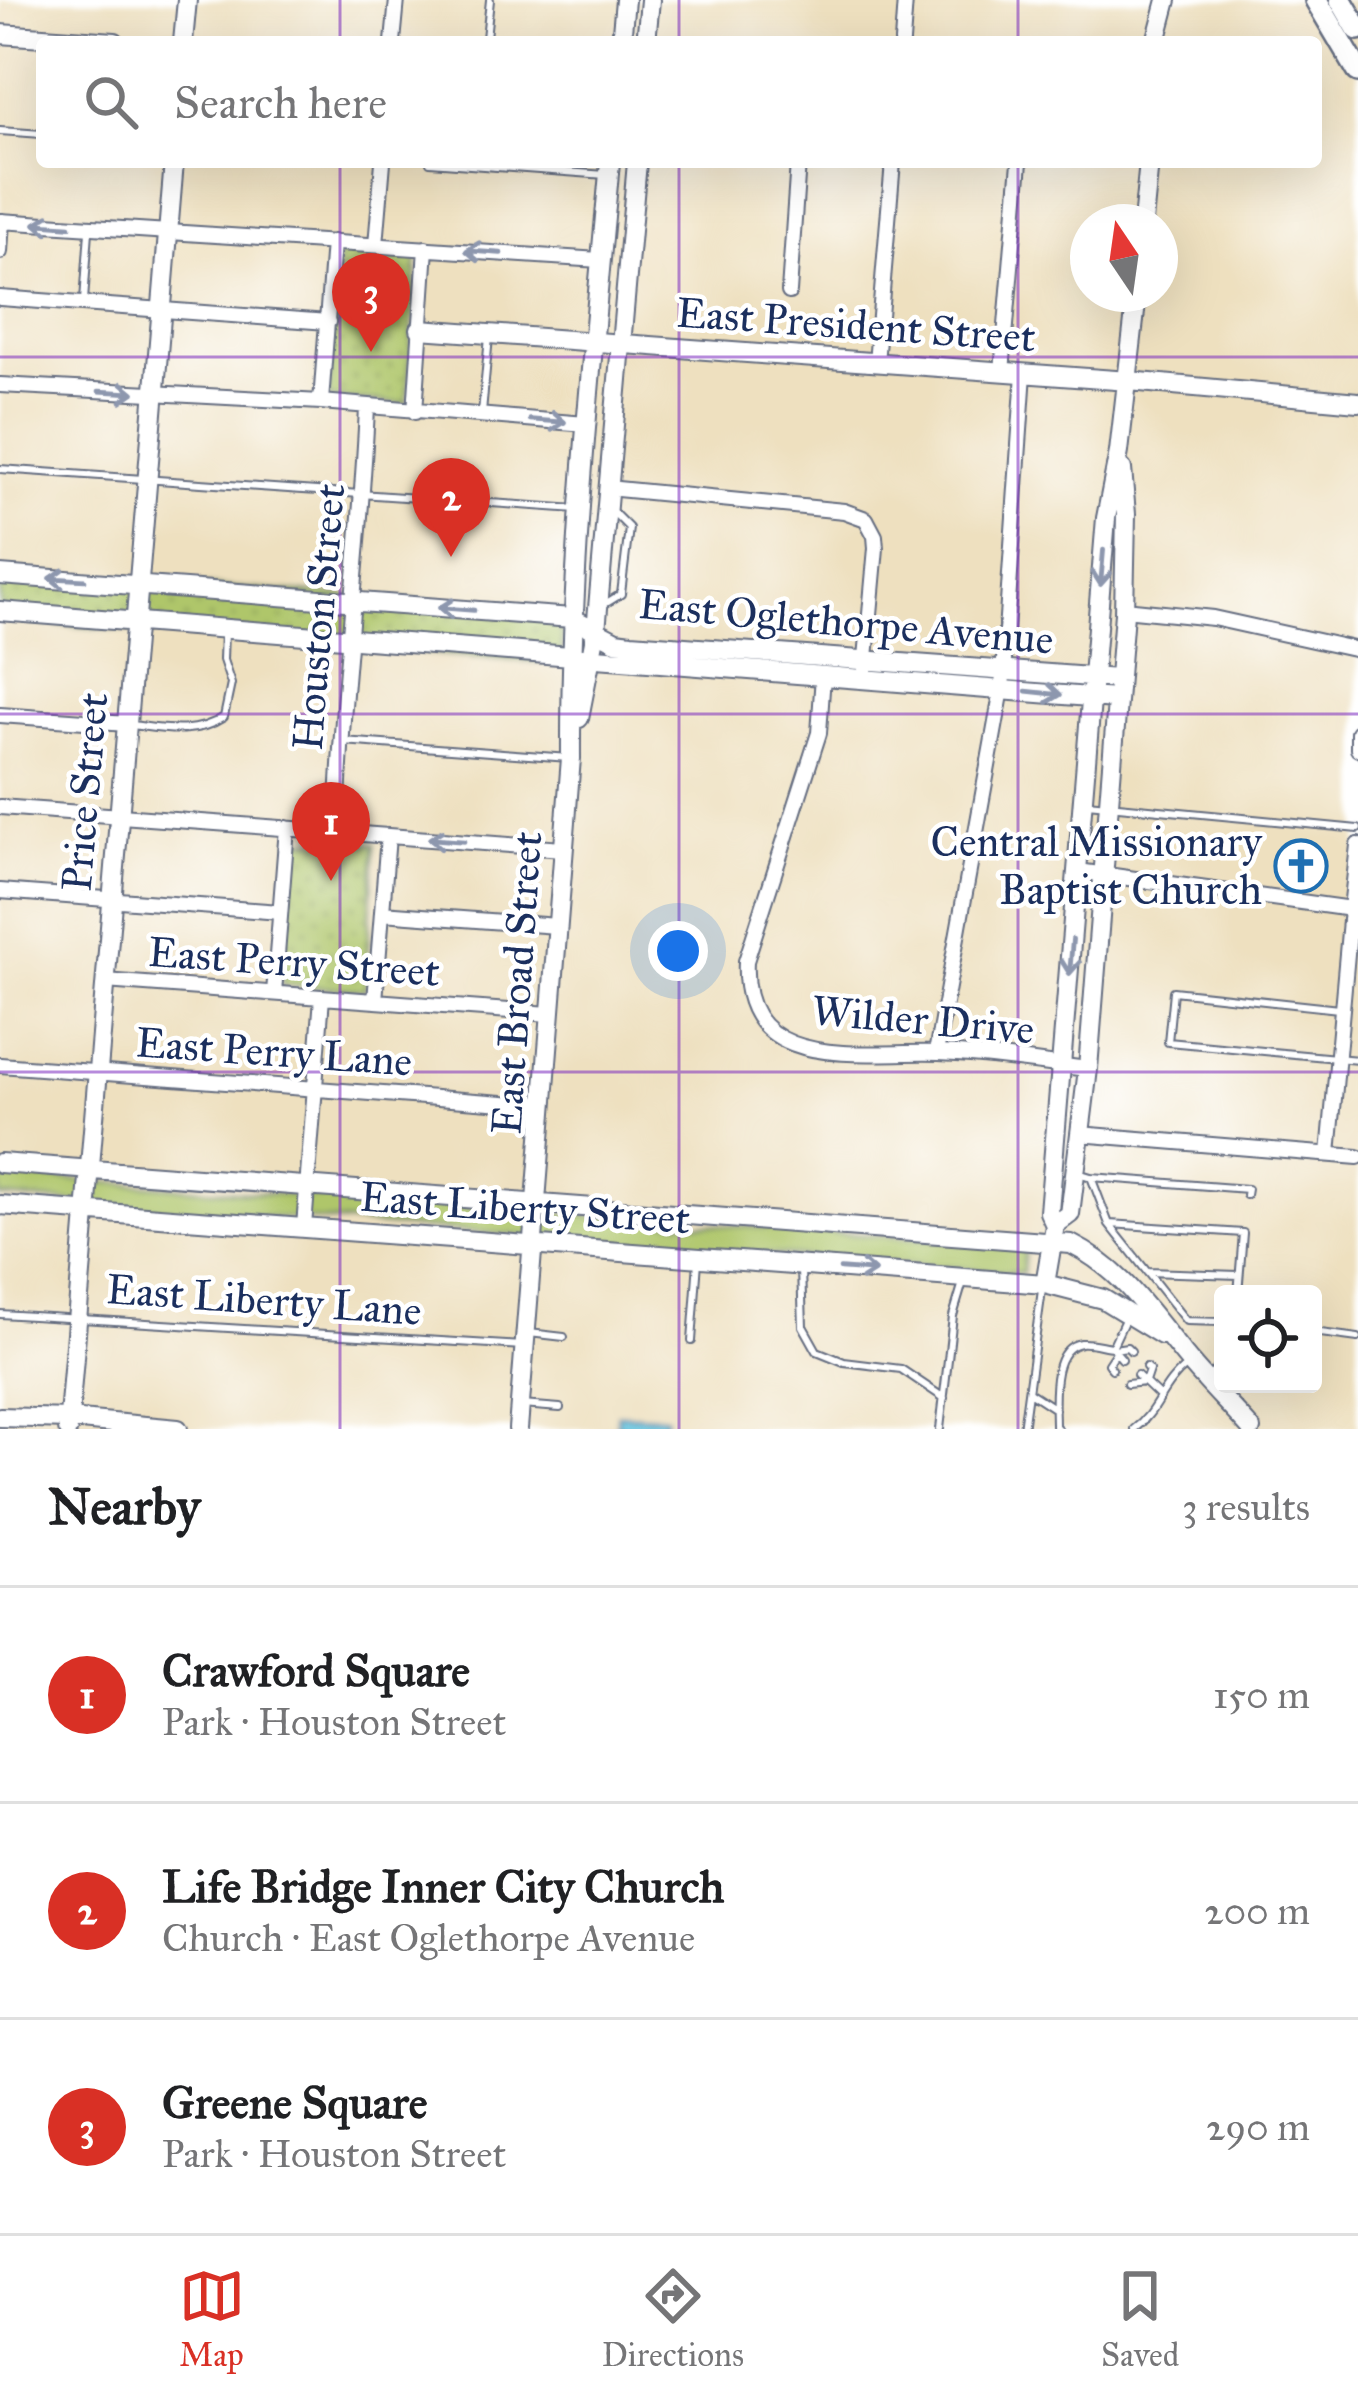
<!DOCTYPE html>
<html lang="en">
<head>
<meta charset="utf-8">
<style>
	:root { --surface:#fff; --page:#f6f6f6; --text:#202124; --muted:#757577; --line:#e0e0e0; --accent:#d93025 }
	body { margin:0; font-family:"IM FELL Great Primer",serif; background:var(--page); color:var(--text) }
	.controls { position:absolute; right:36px; bottom:36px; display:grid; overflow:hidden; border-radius:12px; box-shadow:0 12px 48px #0002 }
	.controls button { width:108px; height:108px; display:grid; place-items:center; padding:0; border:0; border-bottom:3px solid var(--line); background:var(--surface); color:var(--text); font:60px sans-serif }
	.compass { position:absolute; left:1070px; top:204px; width:108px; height:108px; border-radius:50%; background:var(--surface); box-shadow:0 12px 48px #0002; rotate:347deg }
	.you { position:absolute; left:678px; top:951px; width:42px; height:42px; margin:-30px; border:9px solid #fff; border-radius:50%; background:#1a73e8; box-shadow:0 0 0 18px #1a73e833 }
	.badge { display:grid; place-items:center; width:78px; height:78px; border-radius:50%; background:var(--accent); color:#fff; font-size:39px; font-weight:700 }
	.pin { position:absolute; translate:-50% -99px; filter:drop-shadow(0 3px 6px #0008) }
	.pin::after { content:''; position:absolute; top:63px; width:42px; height:36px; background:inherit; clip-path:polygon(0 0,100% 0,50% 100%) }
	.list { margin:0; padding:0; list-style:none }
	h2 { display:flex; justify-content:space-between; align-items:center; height:156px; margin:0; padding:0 48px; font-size:51px }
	h2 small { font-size:39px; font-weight:400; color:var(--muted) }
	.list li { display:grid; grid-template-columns:78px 1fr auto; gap:36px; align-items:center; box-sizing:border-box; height:216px; padding:0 48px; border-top:3px solid var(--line) }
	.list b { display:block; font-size:45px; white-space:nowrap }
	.list p { margin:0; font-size:39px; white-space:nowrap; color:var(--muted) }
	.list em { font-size:39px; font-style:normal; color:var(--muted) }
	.icon { flex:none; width:66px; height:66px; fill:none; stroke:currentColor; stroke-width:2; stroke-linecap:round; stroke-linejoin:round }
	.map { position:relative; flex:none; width:1358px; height:1429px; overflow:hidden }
	.search { position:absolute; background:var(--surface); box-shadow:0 12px 48px #0002; left:36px; right:36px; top:36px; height:132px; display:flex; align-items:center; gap:30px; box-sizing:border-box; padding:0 42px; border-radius:12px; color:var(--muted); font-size:45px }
	.sheet { height:804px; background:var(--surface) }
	nav { display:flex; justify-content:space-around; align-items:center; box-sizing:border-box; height:168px; border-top:3px solid var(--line); background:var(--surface); font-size:33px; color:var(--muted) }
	nav a { display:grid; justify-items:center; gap:6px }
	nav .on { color:var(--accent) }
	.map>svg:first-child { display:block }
	.grass { fill:#afc66b; stroke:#657a64; stroke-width:3 }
	.park { fill:url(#park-dots); stroke:#657a64; stroke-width:3 }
	.water { fill:url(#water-ripples); stroke:#3c789d; stroke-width:3 }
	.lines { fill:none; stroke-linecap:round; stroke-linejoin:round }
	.lane-casing { stroke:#656d80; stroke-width:10 }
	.street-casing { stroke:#656d80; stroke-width:18 }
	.secondary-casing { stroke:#656d80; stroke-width:22 }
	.primary-casing { stroke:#656d80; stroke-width:26 }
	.lane { stroke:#fff; stroke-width:6 }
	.street { stroke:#fff; stroke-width:14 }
	.secondary { stroke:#fff; stroke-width:18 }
	.primary { stroke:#fff; stroke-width:21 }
	.oneway { stroke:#8d97ae }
	.grid { fill:none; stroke:#7b2cbf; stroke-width:3; stroke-opacity:0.55 }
	.labels { text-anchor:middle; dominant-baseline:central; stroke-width:9; stroke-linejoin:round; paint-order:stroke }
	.street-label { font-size:42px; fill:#1b2f5e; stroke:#fff }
	.poi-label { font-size:42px; fill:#1b2f5e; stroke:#fff; text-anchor:end }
</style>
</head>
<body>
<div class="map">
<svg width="1358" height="1429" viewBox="0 0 1358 1429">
	<defs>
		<pattern id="park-dots" width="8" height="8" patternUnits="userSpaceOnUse" patternTransform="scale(3)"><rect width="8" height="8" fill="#afc66b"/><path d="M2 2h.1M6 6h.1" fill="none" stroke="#96aa5f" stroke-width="1.8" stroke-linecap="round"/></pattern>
		<pattern id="water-ripples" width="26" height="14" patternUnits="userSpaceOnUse" patternTransform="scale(3)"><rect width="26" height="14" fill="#5ec1dc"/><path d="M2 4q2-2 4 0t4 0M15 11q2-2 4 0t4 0" fill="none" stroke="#4d9db6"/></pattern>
	</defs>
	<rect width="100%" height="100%" fill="#fff"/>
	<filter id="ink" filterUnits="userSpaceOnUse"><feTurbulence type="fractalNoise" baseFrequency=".00833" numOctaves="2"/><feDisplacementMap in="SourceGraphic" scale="24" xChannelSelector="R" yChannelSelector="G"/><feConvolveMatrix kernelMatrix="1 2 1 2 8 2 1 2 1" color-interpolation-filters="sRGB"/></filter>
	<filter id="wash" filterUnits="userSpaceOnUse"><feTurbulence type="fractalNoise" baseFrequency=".004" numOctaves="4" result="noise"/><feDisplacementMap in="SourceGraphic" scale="48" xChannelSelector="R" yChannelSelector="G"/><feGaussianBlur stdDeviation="2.7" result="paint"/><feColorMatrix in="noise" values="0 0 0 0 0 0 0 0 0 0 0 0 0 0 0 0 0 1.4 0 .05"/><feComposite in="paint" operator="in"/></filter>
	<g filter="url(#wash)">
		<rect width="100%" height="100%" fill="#eee0bf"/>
		<!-- grass -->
		<path class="grass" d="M 0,1175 L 1025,1246 L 1023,1273 L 0,1197 Z"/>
		<!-- park -->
		<path class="park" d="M 339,251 L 417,256 L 407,404 L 328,398 Z
			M 0,571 L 563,611 L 562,664 L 0,620 Z
			M 292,839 L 375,844 L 365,990 L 282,985 Z"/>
		<!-- water -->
		<path class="water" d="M 618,1414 L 666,1417 L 665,1429 L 617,1426 Z"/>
	</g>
	<g filter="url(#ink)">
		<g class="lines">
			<!-- lane casing -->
			<g class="lane-casing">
				<path id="lane" d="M 486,38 L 490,0
					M 0,131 L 42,134
					M 430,162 L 606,175
					M 84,301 L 89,231
					M 482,413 L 489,337
					M 0,469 L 577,509
					M 600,607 L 621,594 L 629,528 L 610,509
					M 132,725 C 163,729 195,736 224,717 L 231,684 L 223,660 L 224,631
					M 343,741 L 569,758
					M 1087,803 L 1358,829
					M 1339,1009 L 1173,991 L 1168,1042 L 1358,1060
					M 1078,1173 L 1091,1177 L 1247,1189 L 1246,1195
					M 1091,1177 L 1109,1224 L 1186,1321 L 1223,1322
					M 1110,1224 L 1243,1233 L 1238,1294
					M 801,1270 L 803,1326 L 817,1351 L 844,1362 L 901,1369 L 944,1398
					M 1147,1272 L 1239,1275
					M 0,1314 L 523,1346
					M 1313,1332 L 1358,1338
					M 529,1333 L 564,1337
					M 692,1341 L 698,1261
					M 1114,1349 L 1127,1347 L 1131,1351
					M 1112,1369 L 1108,1364 L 1116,1352 L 1122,1359
					M 1137,1375 L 1158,1395
					M 1209,1377 L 1223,1362
					M 1127,1384 L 1145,1382 L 1149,1370 L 1146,1367
					M 1029,1392 L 1055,1409
					M 522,1405 L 560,1408
					M 940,1429 L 953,1316 L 964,1279
					M 1023,1429 L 1042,1290
					M 1058,1429 L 1055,1426 C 1055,1403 1049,1348 1081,1343 C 1090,1342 1103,1346 1112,1347 L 1127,1315
					M 1134,1429 C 1158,1412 1161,1384 1188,1365"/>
			</g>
			<!-- street casing -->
			<g class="street-casing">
				<path id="street" d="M 393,42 L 397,0
					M 902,42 L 905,0
					M 0,221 L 600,260
					M 376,245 L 383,162
					M 0,252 L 2,221
					M 789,292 L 798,162
					M 0,298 L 328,322
					M 876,363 L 893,162
					M 1002,372 L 1020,162
					M 0,385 L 321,402 L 586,424
					M 321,402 L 333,242
					M 415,412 L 426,248
					M 607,488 L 844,511 L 866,519 L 875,536 L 876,548 L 865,669
					M 1124,609 L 1213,618 L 1358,650
					M 823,675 L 819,733 L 746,961 C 740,1076 863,1050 939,1053 C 989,1055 1039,1063 1088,1069
					M 0,715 L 127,724
					M 1358,732 L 1358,749
					M 0,807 L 563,849
					M 337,832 C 341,690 361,550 367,407
					M 1078,871 L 1351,909 L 1329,1154
					M 0,891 L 280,912
					M 1351,909 L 1358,845
					M 382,913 L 557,926
					M 105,981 L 550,1014
					M 274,993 L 287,828
					M 375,1001 L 388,836
					M 936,1053 L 1002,689 L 1024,373
					M 0,1065 L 543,1106
					M 1079,1134 L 1358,1157
					M 304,1227 L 322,997"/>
			</g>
			<!-- secondary casing -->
			<g class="secondary-casing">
				<path id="secondary" d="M 0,34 L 115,42
					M 183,42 L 187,0
					M 621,42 L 625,0
					M 646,42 L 650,0
					M 1156,42 L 1167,0
					M 1143,222 L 1149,162
					M 420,329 L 1129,381 L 1358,402
					M 0,575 L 572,618 L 616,641 L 631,643 L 1117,679
					M 0,611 L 1115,699
					M 579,718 L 596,631 L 637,162
					M 0,1163 L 1071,1244 C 1121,1269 1146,1308 1180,1350 C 1202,1378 1228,1403 1251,1429
					M 0,1205 L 1045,1284 L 1103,1299 L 1162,1335
					M 1055,1225 L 1070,1214 L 1088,1069 L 1124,613 L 1126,514 L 1122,469
					M 1045,1284 L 1055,1225 L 1049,1212 L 1106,518 L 1119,452 L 1137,294
					M 0,1417 L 69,1419 L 178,1429
					M 68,1429 L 174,162
					M 518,1429 L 571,758 C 570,559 592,361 610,162"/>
			</g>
			<!-- primary casing -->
			<g class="primary-casing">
				<path id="primary" d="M 1316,0 L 1358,71
					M 1341,0 L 1358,29"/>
			</g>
			<!-- lane -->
			<use href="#lane" class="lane"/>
			<!-- street -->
			<use href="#street" class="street"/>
			<!-- secondary -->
			<use href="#secondary" class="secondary"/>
			<!-- primary -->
			<use href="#primary" class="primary"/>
		</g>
		<!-- one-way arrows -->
		<defs><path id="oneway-shaft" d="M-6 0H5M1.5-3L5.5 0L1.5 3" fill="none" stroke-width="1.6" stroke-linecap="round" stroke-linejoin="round" transform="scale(3)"/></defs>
		<g class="oneway">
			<use href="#oneway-shaft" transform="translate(52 225) rotate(-176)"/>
			<use href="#oneway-shaft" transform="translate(483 252) rotate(-176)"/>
			<use href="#oneway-shaft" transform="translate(117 392) rotate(3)"/>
			<use href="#oneway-shaft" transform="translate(548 421) rotate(4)"/>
			<use href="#oneway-shaft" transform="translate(1102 568) rotate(95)"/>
			<use href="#oneway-shaft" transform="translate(67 579) rotate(-177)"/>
			<use href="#oneway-shaft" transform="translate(456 609) rotate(-176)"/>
			<use href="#oneway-shaft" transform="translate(1044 693) rotate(6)"/>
			<use href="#oneway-shaft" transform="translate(446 840) rotate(-176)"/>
			<use href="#oneway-shaft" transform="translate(1071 957) rotate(95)"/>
			<use href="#oneway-shaft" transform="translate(858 1270) rotate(4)"/>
		</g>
	</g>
	<!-- grid -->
	<path class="grid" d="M 340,0 L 340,42M 679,0 L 679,42M 1018,0 L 1018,42M 340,162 L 340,1429M 679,162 L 679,1429M 1018,162 L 1018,1429M 0,357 L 1358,357M 0,714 L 1358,714M 0,1072 L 1358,1072"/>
	<!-- icons -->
	<defs>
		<g id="church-ring" transform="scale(2.7)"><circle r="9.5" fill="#fff" stroke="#1f6fb2" stroke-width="1.5"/><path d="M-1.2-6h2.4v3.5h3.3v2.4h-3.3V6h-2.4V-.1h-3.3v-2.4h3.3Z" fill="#1f6fb2"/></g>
	</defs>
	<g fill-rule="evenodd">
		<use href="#church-ring" x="1301" y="866"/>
	</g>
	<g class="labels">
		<!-- street labels -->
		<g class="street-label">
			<text transform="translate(856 325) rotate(4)">East President Street</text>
			<text transform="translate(319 617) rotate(-85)">Houston Street</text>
			<text transform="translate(846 622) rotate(5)">East Oglethorpe Avenue</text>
			<text transform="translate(85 792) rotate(-85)">Price Street</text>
			<text transform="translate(294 962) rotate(4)">East Perry Street</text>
			<text transform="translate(517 983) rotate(-86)">East Broad Street</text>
			<text transform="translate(923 1020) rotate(5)">Wilder Drive</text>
			<text transform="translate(274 1052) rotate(4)">East Perry Lane</text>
			<text transform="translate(525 1208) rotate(4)">East Liberty Street</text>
			<text transform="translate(264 1300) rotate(4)">East Liberty Lane</text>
		</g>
		<!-- poi labels -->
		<g class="poi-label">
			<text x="1262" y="842">Central Missionary<tspan x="1262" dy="48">Baptist Church</tspan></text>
		</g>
	</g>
</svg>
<div class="controls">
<button><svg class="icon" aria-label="locate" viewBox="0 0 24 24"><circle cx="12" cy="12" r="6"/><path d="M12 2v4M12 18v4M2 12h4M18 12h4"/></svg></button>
</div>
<svg class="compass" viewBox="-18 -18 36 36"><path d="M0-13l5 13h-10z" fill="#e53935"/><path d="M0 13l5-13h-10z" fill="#757577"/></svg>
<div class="you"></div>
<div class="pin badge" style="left:331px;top:881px">1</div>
<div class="pin badge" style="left:451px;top:557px">2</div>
<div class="pin badge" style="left:371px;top:352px">3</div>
<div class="search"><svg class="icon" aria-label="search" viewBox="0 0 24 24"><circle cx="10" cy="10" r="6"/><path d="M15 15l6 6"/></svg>Search here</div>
</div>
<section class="sheet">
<h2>Nearby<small>3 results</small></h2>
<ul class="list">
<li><span class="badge">1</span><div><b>Crawford Square</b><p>Park · Houston Street</p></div><em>150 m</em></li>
<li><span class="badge">2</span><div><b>Life Bridge Inner City Church</b><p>Church · East Oglethorpe Avenue</p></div><em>200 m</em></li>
<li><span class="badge">3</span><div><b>Greene Square</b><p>Park · Houston Street</p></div><em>290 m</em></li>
</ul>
</section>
<nav>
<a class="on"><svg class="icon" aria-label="map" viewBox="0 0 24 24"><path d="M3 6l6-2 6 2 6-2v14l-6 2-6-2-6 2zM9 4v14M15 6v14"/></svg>Map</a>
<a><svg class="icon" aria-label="directions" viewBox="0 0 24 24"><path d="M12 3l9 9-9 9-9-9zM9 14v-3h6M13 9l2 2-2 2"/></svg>Directions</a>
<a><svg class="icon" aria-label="saved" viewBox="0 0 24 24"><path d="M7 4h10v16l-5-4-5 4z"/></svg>Saved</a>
</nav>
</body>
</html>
